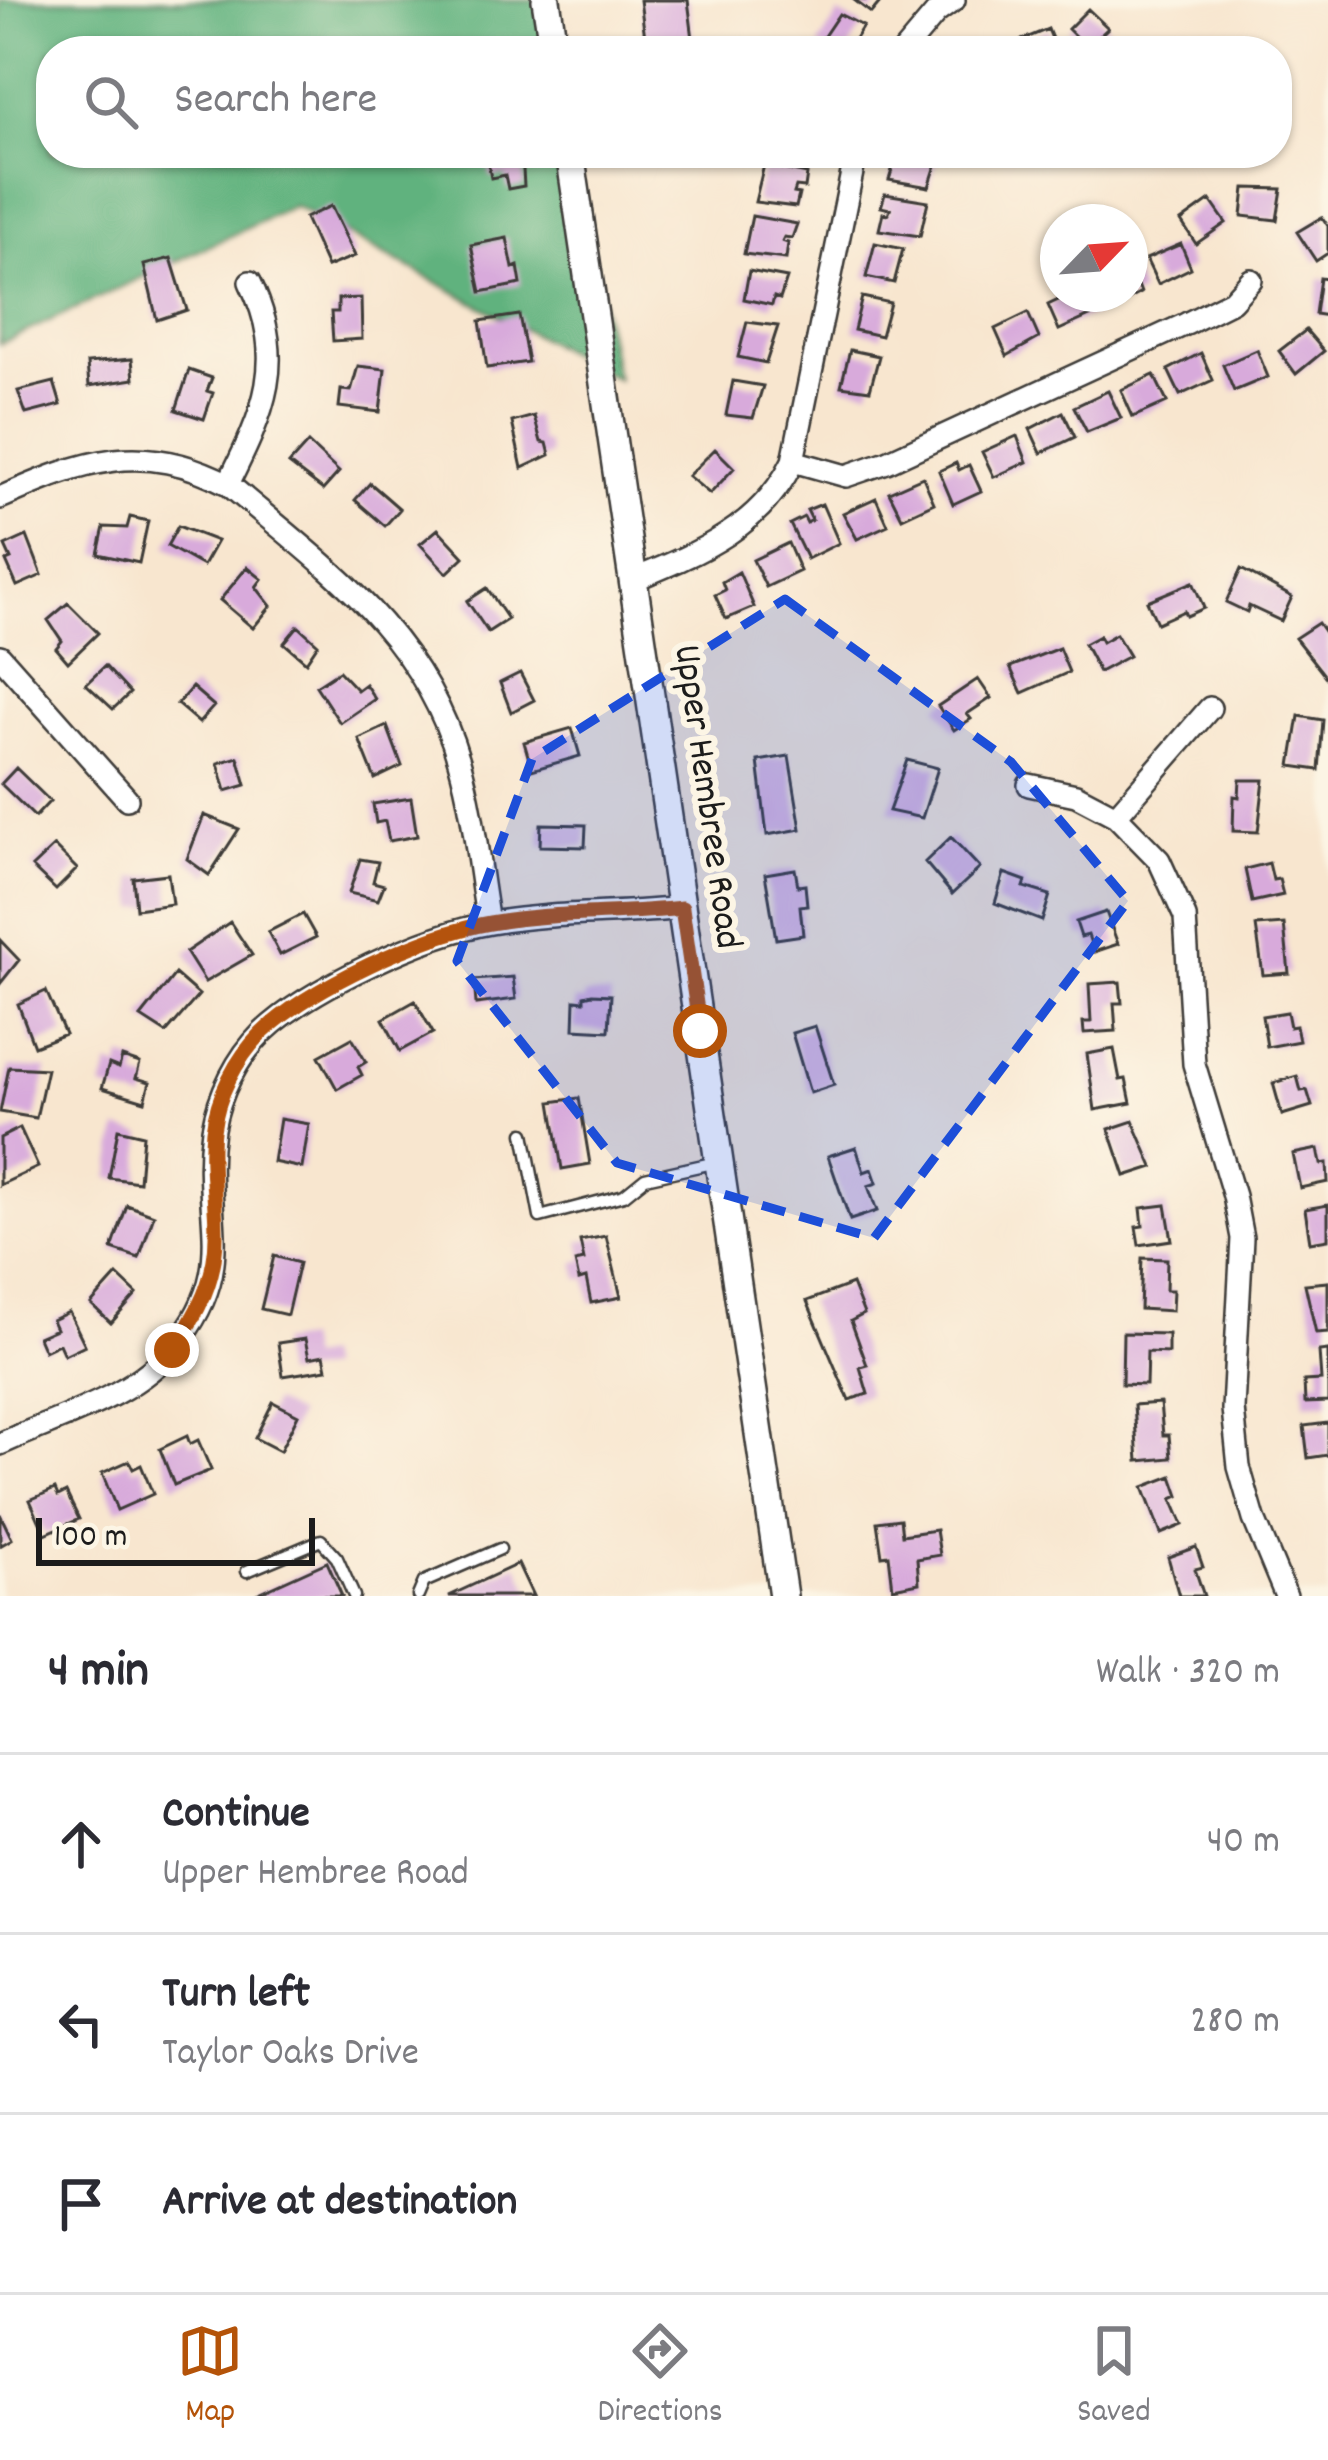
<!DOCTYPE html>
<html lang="en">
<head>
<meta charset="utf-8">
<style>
	:root { --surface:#fff; --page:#f2f2f3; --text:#2b2b33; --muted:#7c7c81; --line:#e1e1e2; --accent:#b45309 }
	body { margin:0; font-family:Dekko,sans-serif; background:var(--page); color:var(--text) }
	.compass { position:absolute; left:1040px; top:204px; width:108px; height:108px; border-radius:50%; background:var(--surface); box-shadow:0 3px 9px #0004; rotate:65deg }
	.scale { position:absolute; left:36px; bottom:30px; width:279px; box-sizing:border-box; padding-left:12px; border:6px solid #1c1c1c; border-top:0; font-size:33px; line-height:42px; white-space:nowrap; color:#1c1c1c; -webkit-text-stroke:9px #fcf5e5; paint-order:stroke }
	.stop { position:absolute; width:36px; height:36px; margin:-27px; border:9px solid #b45309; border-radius:50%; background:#fff }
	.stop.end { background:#b45309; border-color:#fff; box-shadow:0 3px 12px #0008 }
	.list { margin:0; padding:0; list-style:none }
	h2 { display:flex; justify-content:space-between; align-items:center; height:156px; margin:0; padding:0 48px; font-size:51px }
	h2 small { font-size:39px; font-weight:400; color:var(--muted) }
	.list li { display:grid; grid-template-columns:78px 1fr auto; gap:36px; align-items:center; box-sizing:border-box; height:180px; padding:0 48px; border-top:3px solid var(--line) }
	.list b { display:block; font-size:45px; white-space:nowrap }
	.list p { margin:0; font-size:39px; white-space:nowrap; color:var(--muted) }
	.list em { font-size:39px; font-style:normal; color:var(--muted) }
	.icon { flex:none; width:66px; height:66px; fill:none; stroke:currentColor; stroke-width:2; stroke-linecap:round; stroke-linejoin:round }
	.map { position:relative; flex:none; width:1328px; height:1596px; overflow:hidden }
	.search { position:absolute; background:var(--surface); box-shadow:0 3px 9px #0004; left:36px; right:36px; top:36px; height:132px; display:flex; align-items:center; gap:30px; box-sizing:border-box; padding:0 42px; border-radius:48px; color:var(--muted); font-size:45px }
	.sheet { height:696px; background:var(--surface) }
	nav { display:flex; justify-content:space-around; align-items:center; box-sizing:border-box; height:168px; border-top:3px solid var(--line); background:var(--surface); font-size:33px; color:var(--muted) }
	nav a { display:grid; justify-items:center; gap:6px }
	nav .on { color:var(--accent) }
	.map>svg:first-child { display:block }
	.forest { fill:#60b27e; stroke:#3e674d; stroke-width:3 }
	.building { fill:#d8aadb }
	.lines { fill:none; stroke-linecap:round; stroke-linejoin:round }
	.service-casing { stroke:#3d3a37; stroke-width:15 }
	.minor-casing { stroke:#3d3a37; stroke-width:26 }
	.tertiary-casing { stroke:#3d3a37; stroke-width:32 }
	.service { stroke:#fff; stroke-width:10 }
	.minor { stroke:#fff; stroke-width:21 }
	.tertiary { stroke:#fff; stroke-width:27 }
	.route { stroke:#b45309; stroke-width:15 }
	.marked { fill:#1d4ed8; fill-opacity:0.2; stroke:#1d4ed8; stroke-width:9; stroke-dasharray:24 15; stroke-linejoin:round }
	.labels { text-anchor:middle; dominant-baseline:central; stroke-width:12; stroke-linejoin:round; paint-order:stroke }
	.street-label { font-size:39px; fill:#1c1c1c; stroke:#fcf5e5 }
</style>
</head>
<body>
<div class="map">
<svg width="1328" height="1596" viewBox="0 0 1328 1596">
	<rect width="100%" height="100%" fill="#fcf5e5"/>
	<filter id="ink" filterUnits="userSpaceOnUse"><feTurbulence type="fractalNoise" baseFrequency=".00833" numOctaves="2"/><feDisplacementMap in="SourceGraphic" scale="24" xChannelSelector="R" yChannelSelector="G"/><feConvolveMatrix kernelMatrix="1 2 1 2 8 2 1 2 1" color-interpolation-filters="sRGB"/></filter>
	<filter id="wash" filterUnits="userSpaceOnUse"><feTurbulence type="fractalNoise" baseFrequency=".004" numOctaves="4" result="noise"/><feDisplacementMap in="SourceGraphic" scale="48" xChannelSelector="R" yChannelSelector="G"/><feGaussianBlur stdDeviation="2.7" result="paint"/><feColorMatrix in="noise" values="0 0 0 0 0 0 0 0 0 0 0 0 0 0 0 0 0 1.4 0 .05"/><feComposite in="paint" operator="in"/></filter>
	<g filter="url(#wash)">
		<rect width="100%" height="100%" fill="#f8e6cf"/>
		<!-- forest -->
		<path class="forest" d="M 0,0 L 539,0 L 549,51 L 51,51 L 51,153 L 570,153 L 617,379 L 294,206 L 0,344 Z"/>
		<g id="blocks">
			<!-- building -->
			<path class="building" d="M 640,0 L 688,0 L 693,39 L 646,45 Z
				M 854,0 L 882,0 L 871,13 Z
				M 1088,9 L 1108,28 L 1087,48 L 1068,29 Z
				M 839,14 L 863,26 L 847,51 L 829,51 L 818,45 Z
				M 1048,29 L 1057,51 L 1017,51 L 1014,43 Z
				M 486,153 L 522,153 L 524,186 L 508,189 L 505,175 L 491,178 Z
				M 774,153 L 811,153 L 809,161 Z
				M 892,153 L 940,153 L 929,187 L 889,180 L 895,160 L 901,162 L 903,157 Z
				M 764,165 L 807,174 L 805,188 L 796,187 L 794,193 L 799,194 L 796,207 L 755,202 Z
				M 1245,188 L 1282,189 L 1277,220 L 1242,216 Z
				M 885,194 L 928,201 L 920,236 L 879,230 L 883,213 L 888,214 L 890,209 L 881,207 Z
				M 1210,200 L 1226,223 L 1196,244 L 1181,221 Z
				M 331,206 L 355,256 L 327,267 L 305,218 Z
				M 752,216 L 797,224 L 792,238 L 784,237 L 782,241 L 788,243 L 786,259 L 744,254 Z
				M 1322,217 L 1328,226 L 1328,253 L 1316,261 L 1297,232 Z
				M 507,238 L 513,268 L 518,266 L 521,284 L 481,292 L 471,245 Z
				M 875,243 L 903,249 L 894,283 L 866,277 Z
				M 1181,244 L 1191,268 L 1158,284 L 1146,259 Z
				M 171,258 L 187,310 L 157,320 L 144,265 Z
				M 1130,264 L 1141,293 L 1124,302 L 1121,294 L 1111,299 L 1109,294 L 1130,294 Z
				M 749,271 L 787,278 L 780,299 L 774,297 L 772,305 L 744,299 Z
				M 1320,278 L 1328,279 L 1328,316 L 1315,314 Z
				M 1071,294 L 1086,294 L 1094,314 L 1059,330 L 1048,305 Z
				M 862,297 L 890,303 L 881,336 L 854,330 Z
				M 361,298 L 362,339 L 333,341 L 331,312 L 338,312 L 338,299 Z
				M 1028,313 L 1039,338 L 1007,356 L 995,329 Z
				M 519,315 L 528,362 L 487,368 L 480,321 Z
				M 747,322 L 778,326 L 766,363 L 738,357 Z
				M 1306,330 L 1324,351 L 1296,374 L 1279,351 Z
				M 850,350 L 879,356 L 870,390 L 841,386 Z
				M 1257,350 L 1268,377 L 1234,391 L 1223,365 Z
				M 1201,353 L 1213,380 L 1180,395 L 1168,370 Z
				M 132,359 L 134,379 L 89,386 L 87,363 Z
				M 358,366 L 385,369 L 380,412 L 339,407 L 341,390 L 351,391 Z
				M 189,370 L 212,378 L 207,391 L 213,393 L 204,419 L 176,410 Z
				M 1154,375 L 1167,402 L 1133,417 L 1121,390 Z
				M 733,381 L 763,386 L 753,418 L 726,415 Z
				M 54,382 L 61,405 L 26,414 L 18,391 Z
				M 1108,391 L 1121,418 L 1087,432 L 1074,407 Z
				M 1063,412 L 1075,437 L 1041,453 L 1030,429 Z
				M 534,416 L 541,442 L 547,443 L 550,455 L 522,468 L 512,422 Z
				M 1017,436 L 1027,462 L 994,477 L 982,452 Z
				M 308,443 L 339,472 L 323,490 L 289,464 Z
				M 715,449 L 734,468 L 710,494 L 688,476 Z
				M 956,463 L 959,470 L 969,465 L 981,491 L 953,504 L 939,471 Z
				M 923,477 L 934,503 L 902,518 L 889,492 Z
				M 370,483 L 400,509 L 385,526 L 355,500 Z
				M 876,498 L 888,525 L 857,539 L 843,513 Z
				M 822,504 L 839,543 L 807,559 L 790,524 L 804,517 L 807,523 L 812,520 L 807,510 Z
				M 130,517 L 148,521 L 139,563 L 98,554 L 104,527 L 127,528 Z
				M 178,526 L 217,541 L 203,566 L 167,546 Z
				M 438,529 L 464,557 L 447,573 L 420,544 Z
				M 27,536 L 42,575 L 17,586 L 6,561 L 11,559 L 5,546 Z
				M 788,543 L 800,571 L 766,587 L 753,560 Z
				M 247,567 L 262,579 L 256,587 L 271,606 L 253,628 L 220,600 Z
				M 1241,569 L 1292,597 L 1281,621 L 1249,606 L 1247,612 L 1226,602 Z
				M 739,572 L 754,607 L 726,619 L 715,595 L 725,590 L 722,582 Z
				M 1193,582 L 1204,608 L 1186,616 L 1184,611 L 1157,623 L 1147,601 Z
				M 487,588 L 508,619 L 488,632 L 467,601 Z
				M 68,603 L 98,633 L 68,662 L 56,648 L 62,641 L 48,620 Z
				M 1318,623 L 1328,637 L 1328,680 L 1295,638 Z
				M 298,626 L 318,644 L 306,662 L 284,643 Z
				M 1116,634 L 1129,656 L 1099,672 L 1084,644 L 1099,636 L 1102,642 Z
				M 1059,648 L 1069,672 L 1022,693 L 1010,667 Z
				M 105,666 L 130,693 L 113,709 L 86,684 Z
				M 339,671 L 357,690 L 365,684 L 375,699 L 340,723 L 316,686 Z
				M 520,673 L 534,700 L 511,712 L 500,683 Z
				M 978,679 L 991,698 L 967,714 L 971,719 L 954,730 L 938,706 Z
				M 192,687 L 214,706 L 199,723 L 177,704 Z
				M 1299,716 L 1323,720 L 1319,770 L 1291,766 Z
				M 387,726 L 402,766 L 375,779 L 359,739 Z
				M 572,728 L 580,756 L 532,770 L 524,742 Z
				M 789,756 L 801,829 L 767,835 L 758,761 Z
				M 238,757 L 246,785 L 226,791 L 218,763 Z
				M 907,760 L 938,768 L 922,818 L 889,811 Z
				M 16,768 L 50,801 L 35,817 L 1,784 Z
				M 1240,780 L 1264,780 L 1258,832 L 1233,831 L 1234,796 L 1239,797 Z
				M 411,798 L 417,836 L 389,841 L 385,821 L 376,823 L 373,804 Z
				M 204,815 L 239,829 L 209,875 L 187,859 Z
				M 541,824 L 586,825 L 585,847 L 540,846 Z
				M 951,837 L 980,868 L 952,894 L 925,862 Z
				M 54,846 L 77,869 L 56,890 L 32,867 Z
				M 360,859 L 378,862 L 373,882 L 384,885 L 378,900 L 349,893 Z
				M 1269,863 L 1273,880 L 1279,879 L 1283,895 L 1252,902 L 1245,869 Z
				M 795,869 L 798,886 L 805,885 L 807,905 L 800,906 L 803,935 L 776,939 L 765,874 Z
				M 1004,873 L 1026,881 L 1024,887 L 1050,895 L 1042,921 L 995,903 Z
				M 168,874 L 172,904 L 136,909 L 133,878 Z
				M 1106,912 L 1118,944 L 1094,952 L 1088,935 L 1081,937 L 1076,922 Z
				M 303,914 L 316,937 L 280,955 L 268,932 Z
				M 230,922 L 252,955 L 205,982 L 186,952 Z
				M 1284,924 L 1289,973 L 1263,975 L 1256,926 Z
				M 0,940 L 19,960 L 0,984 Z
				M 175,974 L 199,995 L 166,1033 L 141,1017 Z
				M 513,977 L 516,999 L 476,1004 L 474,980 Z
				M 1120,982 L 1122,1003 L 1114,1003 L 1116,1031 L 1084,1033 L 1083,1022 L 1091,1022 L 1089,984 Z
				M 46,991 L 65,1034 L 34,1046 L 18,1004 Z
				M 592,994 L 611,995 L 609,1031 L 574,1029 L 575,1000 L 584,1001 L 584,996 Z
				M 415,1001 L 433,1033 L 400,1051 L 383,1019 Z
				M 1287,1012 L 1290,1027 L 1296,1026 L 1299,1041 L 1267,1047 L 1262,1016 Z
				M 815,1026 L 834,1085 L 810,1093 L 792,1033 Z
				M 352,1038 L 366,1062 L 358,1067 L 362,1075 L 337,1089 L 319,1056 Z
				M 1114,1049 L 1120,1080 L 1126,1079 L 1131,1103 L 1095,1110 L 1087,1054 Z
				M 122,1057 L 140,1063 L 136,1078 L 150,1082 L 145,1101 L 102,1088 L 109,1064 L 119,1068 Z
				M 9,1067 L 47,1069 L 36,1118 L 0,1112 Z
				M 1297,1076 L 1301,1091 L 1307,1090 L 1312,1106 L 1282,1115 L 1273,1083 Z
				M 579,1098 L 590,1164 L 562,1169 L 551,1102 Z
				M 280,1119 L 309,1124 L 302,1168 L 273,1162 Z
				M 1133,1121 L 1153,1167 L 1125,1176 L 1109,1129 Z
				M 20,1128 L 38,1167 L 0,1185 L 0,1138 Z
				M 118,1129 L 143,1135 L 139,1182 L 109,1178 Z
				M 856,1147 L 864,1172 L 872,1169 L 877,1183 L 868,1186 L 877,1211 L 850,1220 L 828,1156 Z
				M 1318,1149 L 1321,1164 L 1327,1163 L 1328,1182 L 1300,1188 L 1293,1154 Z
				M 127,1205 L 154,1215 L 139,1258 L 112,1249 Z
				M 1166,1205 L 1172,1240 L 1139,1245 L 1136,1227 L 1143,1226 L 1141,1208 Z
				M 1328,1205 L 1328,1239 L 1310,1242 L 1305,1209 Z
				M 606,1236 L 621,1297 L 591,1303 L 586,1278 L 579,1280 L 575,1262 L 584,1260 L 580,1241 Z
				M 274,1256 L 299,1263 L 287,1315 L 261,1309 Z
				M 1142,1258 L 1167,1259 L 1166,1290 L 1173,1290 L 1172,1311 L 1140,1309 Z
				M 117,1275 L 137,1294 L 111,1323 L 91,1304 Z
				M 1328,1282 L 1328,1332 L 1316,1333 L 1305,1284 Z
				M 852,1284 L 864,1314 L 851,1321 L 867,1365 L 860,1367 L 868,1394 L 849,1400 L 807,1301 Z
				M 69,1312 L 85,1345 L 64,1355 L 59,1344 L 44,1351 L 38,1337 L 56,1329 L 52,1320 Z
				M 1123,1333 L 1168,1334 L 1168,1353 L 1147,1352 L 1146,1385 L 1122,1384 Z
				M 305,1339 L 309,1358 L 324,1355 L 327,1369 L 283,1376 L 278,1343 Z
				M 1328,1350 L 1328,1402 L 1305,1403 L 1304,1381 L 1321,1380 L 1319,1351 Z
				M 273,1402 L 298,1415 L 280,1451 L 255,1438 Z
				M 1160,1403 L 1163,1435 L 1169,1435 L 1171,1458 L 1138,1461 L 1134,1405 Z
				M 1328,1423 L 1328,1455 L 1308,1458 L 1304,1426 Z
				M 187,1436 L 190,1444 L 198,1440 L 211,1470 L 174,1485 L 160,1449 Z
				M 129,1461 L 133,1469 L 141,1465 L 153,1494 L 117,1510 L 102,1473 Z
				M 1172,1476 L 1179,1496 L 1172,1499 L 1183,1525 L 1161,1534 L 1143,1487 Z
				M 55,1489 L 58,1496 L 66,1492 L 79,1519 L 45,1534 L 30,1500 Z
				M 0,1514 L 12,1539 L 0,1546 Z
				M 900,1519 L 902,1535 L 936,1530 L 940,1555 L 917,1559 L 919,1583 L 893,1588 L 889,1555 L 882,1556 L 877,1522 Z
				M 1196,1547 L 1203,1567 L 1195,1569 L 1204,1596 L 1179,1596 L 1168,1557 Z
				M 327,1562 L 342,1596 L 252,1596 Z
				M 518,1564 L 533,1596 L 449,1596 Z"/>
		</g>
	</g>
	<g filter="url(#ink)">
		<use href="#blocks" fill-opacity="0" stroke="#3d3a37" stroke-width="3"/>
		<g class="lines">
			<!-- service casing -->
			<g class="service-casing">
				<path id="service" d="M 524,1133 L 540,1217 L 624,1195 L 645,1178 L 717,1162
					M 247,1571 L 321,1540 L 337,1558 L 354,1596
					M 418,1596 L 424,1582 L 500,1549"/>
			</g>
			<!-- minor casing -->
			<g class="minor-casing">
				<path id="minor" d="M 904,51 L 936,13 L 954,0
					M 793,461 L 846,476 L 887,462 L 1186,324 L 1232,301 L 1251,280
					M 228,484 C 264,412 288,360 250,282
					M 0,498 C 83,461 142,439 228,484 C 325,567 421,631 459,761 C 474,812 479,870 488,923
					M 633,580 C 698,553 761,528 793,461 L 856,153
					M 0,656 L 127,799
					M 1029,785 L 1076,795 L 1116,816 L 1159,860 L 1185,917 L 1194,1064 L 1234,1196 L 1242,1238 L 1233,1409 L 1239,1467 L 1254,1519 L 1286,1596
					M 1116,816 L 1210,708
					M 0,1444 C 56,1418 135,1397 174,1347 C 242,1264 200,1217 213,1129 C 219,1094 237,1058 262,1033 C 309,988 426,934 491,923 C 553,912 619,915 682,908"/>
			</g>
			<!-- tertiary casing -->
			<g class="tertiary-casing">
				<path id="tertiary" d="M 546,0 L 554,51
					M 570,153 L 783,1596"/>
			</g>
			<!-- service -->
			<use href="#service" class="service"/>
			<!-- minor -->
			<use href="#minor" class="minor"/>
			<!-- tertiary -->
			<use href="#tertiary" class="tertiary"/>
		</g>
	</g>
	<g class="lines" filter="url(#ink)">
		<!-- route -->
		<path class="route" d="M 172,1350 C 198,1314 217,1278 216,1232 C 216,1199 209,1165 213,1131 C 217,1096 236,1059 261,1034 C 308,988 425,934 490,923 C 553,912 618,915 682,908 L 700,1031"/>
	</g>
	<!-- marked area -->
	<path class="marked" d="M 785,599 L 1011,762 L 1128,901 L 874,1238 L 617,1163 L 457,961 L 532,759 Z"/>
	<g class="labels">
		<!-- street labels -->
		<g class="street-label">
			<text transform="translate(705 797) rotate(82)">Upper Hembree Road</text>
		</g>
	</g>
</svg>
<svg class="compass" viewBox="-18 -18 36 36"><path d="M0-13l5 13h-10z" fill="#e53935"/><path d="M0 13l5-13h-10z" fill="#7c7c81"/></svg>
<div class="scale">100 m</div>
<div class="stop" style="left:700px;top:1031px"></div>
<div class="stop end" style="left:172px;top:1350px"></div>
<div class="search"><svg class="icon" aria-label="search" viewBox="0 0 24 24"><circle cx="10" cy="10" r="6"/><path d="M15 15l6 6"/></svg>Search here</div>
</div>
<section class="sheet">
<h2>4 min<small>Walk · 320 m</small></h2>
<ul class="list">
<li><svg class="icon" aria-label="ahead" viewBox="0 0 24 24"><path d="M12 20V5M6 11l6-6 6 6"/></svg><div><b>Continue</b><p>Upper Hembree Road</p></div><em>40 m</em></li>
<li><svg class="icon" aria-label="left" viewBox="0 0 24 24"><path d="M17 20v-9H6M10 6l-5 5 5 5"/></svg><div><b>Turn left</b><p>Taylor Oaks Drive</p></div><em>280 m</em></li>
<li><svg class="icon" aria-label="arrive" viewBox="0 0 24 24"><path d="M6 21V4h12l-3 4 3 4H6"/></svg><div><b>Arrive at destination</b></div></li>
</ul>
</section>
<nav>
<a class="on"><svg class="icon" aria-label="map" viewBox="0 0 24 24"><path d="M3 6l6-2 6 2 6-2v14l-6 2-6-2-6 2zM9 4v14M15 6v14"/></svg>Map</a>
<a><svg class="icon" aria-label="directions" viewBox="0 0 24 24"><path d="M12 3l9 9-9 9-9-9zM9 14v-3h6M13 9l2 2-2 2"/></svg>Directions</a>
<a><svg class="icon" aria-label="saved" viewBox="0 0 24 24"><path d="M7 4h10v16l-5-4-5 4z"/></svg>Saved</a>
</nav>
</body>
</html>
